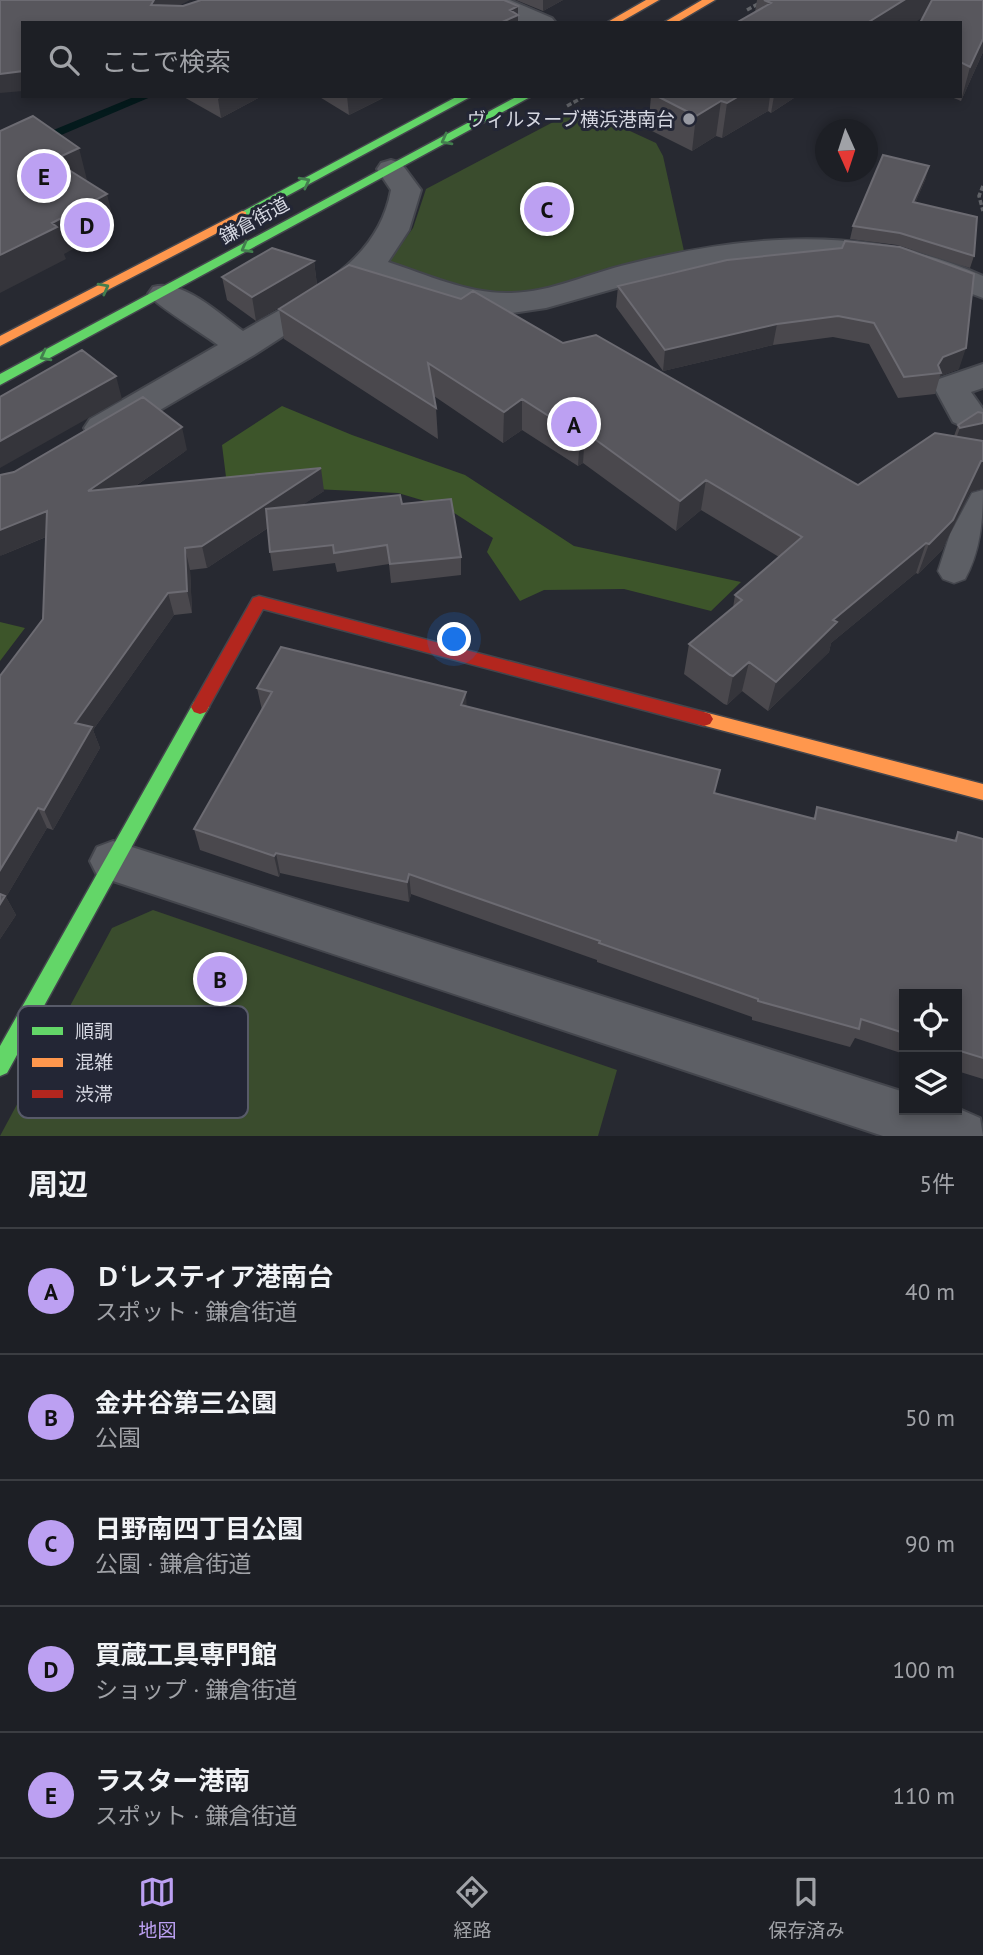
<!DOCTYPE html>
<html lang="ja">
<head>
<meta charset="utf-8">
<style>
	:root { --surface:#1d1f25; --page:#2a2c32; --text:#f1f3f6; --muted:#a0a2a7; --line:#3b3d42; --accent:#bca0f2 }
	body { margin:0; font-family:"PT Sans","Noto Sans JP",sans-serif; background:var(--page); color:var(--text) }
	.controls { position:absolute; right:21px; bottom:21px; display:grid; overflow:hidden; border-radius:0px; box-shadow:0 4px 10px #0003 }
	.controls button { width:63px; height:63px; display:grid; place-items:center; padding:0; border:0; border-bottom:2px solid var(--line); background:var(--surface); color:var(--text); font:35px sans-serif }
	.compass { position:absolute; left:815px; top:119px; width:63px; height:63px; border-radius:50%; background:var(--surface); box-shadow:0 4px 10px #0003; rotate:177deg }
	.you { position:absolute; left:455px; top:640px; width:24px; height:24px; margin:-18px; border:5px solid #fff; border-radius:50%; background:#1a73e8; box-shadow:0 0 0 10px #1a73e833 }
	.badge { display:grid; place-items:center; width:46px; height:46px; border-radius:50%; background:var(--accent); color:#111; font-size:23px; font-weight:700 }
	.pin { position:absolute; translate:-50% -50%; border:4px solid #fff; box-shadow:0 2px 7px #0006 }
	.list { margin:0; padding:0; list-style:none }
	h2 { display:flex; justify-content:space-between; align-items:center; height:91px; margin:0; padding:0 28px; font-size:30px }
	h2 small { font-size:23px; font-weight:400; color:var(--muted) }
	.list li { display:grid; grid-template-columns:46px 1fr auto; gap:21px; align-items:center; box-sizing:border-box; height:126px; padding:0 28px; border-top:2px solid var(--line) }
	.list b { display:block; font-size:26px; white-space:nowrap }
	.list p { margin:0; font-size:23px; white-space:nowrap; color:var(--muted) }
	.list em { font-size:23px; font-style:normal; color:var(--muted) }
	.icon { flex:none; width:38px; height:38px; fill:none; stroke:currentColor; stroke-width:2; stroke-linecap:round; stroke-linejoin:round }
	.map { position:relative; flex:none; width:983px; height:1136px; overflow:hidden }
	.search { position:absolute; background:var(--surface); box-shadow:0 4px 10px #0003; left:21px; right:21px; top:21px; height:77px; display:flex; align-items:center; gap:18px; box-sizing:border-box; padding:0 24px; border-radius:0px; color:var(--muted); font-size:26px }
	.sheet { height:721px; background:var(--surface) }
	nav { display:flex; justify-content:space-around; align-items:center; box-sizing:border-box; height:98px; border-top:2px solid var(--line); background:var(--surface); font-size:19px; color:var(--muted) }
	nav a { display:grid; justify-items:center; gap:4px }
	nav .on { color:var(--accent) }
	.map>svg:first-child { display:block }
	.green { fill:#3a4c2d }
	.forest { fill:#3d552a }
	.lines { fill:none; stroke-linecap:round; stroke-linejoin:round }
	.stream { fill:#041a1c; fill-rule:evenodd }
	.lane-casing { stroke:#44464d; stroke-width:3 }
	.street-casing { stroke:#44464d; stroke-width:4 }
	.fast-casing { stroke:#44464d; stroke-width:3 }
	.slow-casing { stroke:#44464d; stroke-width:3 }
	.jam-casing { stroke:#44464d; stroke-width:3 }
	.path { stroke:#616368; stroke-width:3.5; stroke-dasharray:5 2.5; stroke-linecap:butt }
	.lane { fill:#5d5f65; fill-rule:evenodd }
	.street { fill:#5d5f65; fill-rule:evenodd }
	.fast { fill:#63d668; fill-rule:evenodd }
	.slow { fill:#ff974d; fill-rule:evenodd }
	.jam { fill:#b3261e; fill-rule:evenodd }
	.wall { fill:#4a484d }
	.shaded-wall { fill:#35353b }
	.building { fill:#58575d; stroke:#6c6b72; stroke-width:2 }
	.oneway { stroke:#437e4e }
	.poi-dot { fill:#989aa3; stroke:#232635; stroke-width:2.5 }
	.labels { text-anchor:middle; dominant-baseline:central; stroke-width:6; stroke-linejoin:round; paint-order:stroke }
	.far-poi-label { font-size:19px; fill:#d5d7e1; stroke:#232635; text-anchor:end }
	.far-street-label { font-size:19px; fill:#d5d7e1; stroke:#232635 }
	.key { fill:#232635; stroke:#585b69; stroke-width:2 }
	.key-label { font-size:19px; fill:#d5d7e1 }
</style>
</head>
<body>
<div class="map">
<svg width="983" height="1136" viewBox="0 0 983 1136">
	<rect width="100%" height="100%" fill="#272931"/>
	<!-- green -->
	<path class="green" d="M 580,108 L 656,143 L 663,156 L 684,251 L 524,293 C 476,293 431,279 385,267 L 413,228 L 426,189 Z
		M 153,910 L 617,1070 L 598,1136 L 0,1136 L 112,928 Z"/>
	<!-- forest -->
	<path class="forest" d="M 282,406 L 352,435 L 465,475 L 574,546 L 741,582 L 711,611 L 624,589 L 544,590 L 520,601 L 487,552 L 493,538 L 445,507 L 398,493 L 314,489 L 226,477 L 222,445 Z
		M 0,622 L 25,628 L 0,661 Z"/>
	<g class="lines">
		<!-- stream -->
		<path class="stream" d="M 136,96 L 153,96 L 0,161 L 0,152 Z"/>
		<!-- lane casing -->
		<g class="lane-casing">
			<path id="lane" d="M 983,490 C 983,521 980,552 965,579 L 954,583 L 943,579 L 938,571 L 950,534 L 972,493 Z"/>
		</g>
		<!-- street casing -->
		<g class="street-casing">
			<path id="street" d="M 477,0 L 510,0 L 552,18 L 556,23 L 521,23 L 480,5 Z
				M 391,160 L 401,163 L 421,190 L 409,230 L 388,262 C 428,275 468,294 511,293 C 552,292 590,273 629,264 C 748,234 869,224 983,276 L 983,298 L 895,265 L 809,256 L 763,258 L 673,272 L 546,308 L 512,313 L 463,307 L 373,278 L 254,355 L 114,437 L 102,440 L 90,437 L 84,428 L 90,419 L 218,345 C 204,334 155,305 148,294 L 153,287 C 184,279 219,314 243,331 C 303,295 377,267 391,190 L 377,169 L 381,163 Z
				M 983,364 L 983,388 L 971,392 L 983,409 L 983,436 L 953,422 L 934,387 L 939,379 Z
				M 113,841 L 904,1092 L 904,1110 L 957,1108 L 980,1118 L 983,1136 L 883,1136 L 113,881 L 97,875 L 90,861 L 97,847 Z"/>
		</g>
		<!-- fast casing -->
		<g class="fast-casing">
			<path id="fast" d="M 458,96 L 472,96 L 246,218 L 238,218 L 236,215 Z
				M 518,96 L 532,96 L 0,385 L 0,374 Z
				M 200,700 L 206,702 L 209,707 L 206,712 L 7,1073 L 0,1076 L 0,1046 L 194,702 Z"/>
		</g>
		<!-- slow casing -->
		<g class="slow-casing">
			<path id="slow" d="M 646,0 L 659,0 L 619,23 L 606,23 Z
				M 702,0 L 715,0 L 676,23 L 663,23 Z
				M 242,211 L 246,212 L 246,218 L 0,346 L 0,336 Z
				M 704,712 L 983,784 L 983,800 L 698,724 L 695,719 L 698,714 Z"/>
		</g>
		<!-- jam casing -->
		<g class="jam-casing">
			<path id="jam" d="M 259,596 L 704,712 L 710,714 L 713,719 L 710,724 L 704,726 L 263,609 L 206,712 L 200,714 L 194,712 L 191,707 L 194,702 L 253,598 Z"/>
		</g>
		<!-- path -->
		<path class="path" d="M 747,10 L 765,0
			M 567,106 L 585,96
			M 983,186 L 979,196 L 983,211"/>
		<!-- lane -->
		<use href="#lane" class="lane"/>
		<!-- street -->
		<use href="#street" class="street"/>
		<!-- fast -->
		<use href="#fast" class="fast"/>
		<!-- slow -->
		<use href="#slow" class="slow"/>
		<!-- jam -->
		<use href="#jam" class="jam"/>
	</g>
	<!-- wall -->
	<path class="wall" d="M 516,0 L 563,0 L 543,11 Z
		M 757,0 L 983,0 L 983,52 L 961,101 L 949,96 L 960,96 L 960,23 L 924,16 L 755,12 Z
		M 182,96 L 262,96 L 221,118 Z
		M 318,96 L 387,96 L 349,115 Z
		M 651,96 L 797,96 L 771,113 L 768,111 L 722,138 L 716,136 L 692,151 L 648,129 Z
		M 926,178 L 915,203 L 974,256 L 970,268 L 897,245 L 850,239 L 853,226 Z
		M 842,248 L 959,369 L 940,376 L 935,394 L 898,398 L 869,344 L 833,337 L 773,345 L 663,371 L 616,307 L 618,286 Z
		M 314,261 L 317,285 L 256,321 L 227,300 L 222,277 Z
		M 279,309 L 563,343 L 858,485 L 954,436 L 958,425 L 983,413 L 983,488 L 970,492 L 942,550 L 918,574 L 916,573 L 831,643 L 829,652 L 768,711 L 742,691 L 727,705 L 724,704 L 684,674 L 689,644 L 733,608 L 735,595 L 779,557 L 701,510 L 676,531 L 583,463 L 578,466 L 522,430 L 503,443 L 434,396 L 436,408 L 438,439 L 284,339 Z
		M 187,450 L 134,487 L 324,491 L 302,505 L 402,504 L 461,557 L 461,575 L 391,583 L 389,564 L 337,572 L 335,563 L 273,571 L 270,552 L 268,528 L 207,568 L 190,570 L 192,613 L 174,615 L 93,730 L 100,748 L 53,830 L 47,828 L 6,897 L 16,915 L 0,939 L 0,676 L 43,619 L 46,537 L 0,556 Z
		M 257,688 L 467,707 L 715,793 L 813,819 L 817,807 L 954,840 L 958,832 L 983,839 L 983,1079 L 957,1071 L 957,994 L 904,994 L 904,1054 L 855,1038 L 850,1047 L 752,1020 L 752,1017 L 597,962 L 597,960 L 411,894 L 409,902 L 280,873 L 279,877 L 200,850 L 194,829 L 262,710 Z"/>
	<!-- shaded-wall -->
	<path class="shaded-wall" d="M 154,0 L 190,0 L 160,16 L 151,5 Z
		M 543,0 L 563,0 L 543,11 Z
		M 904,0 L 939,0 L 937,8 L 914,23 L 867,23 Z
		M 518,6 L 518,23 L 500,23 L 510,10 Z
		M 983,39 L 983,52 L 961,101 L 970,67 Z
		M 23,71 L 23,91 L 0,93 L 0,74 Z
		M 223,96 L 262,96 L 221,118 L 218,99 Z
		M 347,96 L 387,96 L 349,115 Z
		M 739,96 L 770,96 L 768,111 L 722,138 L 727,103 Z
		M 774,96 L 797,96 L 771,113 Z
		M 721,101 L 716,136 L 692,151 L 696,116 Z
		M 79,148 L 87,180 L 62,192 L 53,160 Z
		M 929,166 L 926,178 L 910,215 L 913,202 Z
		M 107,194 L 115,227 L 64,254 L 66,259 L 0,293 L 0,255 L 52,223 Z
		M 314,261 L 317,285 L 256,321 L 252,297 Z
		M 777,324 L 773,345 L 663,371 L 665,350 Z
		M 966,348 L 959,369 L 940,376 L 941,373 L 938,365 L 943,357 Z
		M 116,376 L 122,399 L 0,468 L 0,441 Z
		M 522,399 L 522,430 L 503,443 L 504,412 Z
		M 983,423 L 983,442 L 952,449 L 960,428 Z
		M 182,427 L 187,450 L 95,514 L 88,491 Z
		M 585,432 L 583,463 L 578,466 L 580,436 Z
		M 981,461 L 983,461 L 983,488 L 970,492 L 942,550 L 918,574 L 929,544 Z
		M 321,468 L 324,491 L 207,568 L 202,546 Z
		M 706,480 L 701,510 L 676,531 L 680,501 Z
		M 47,511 L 55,533 L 0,556 L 0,530 Z
		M 926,543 L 916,573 L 831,643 L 829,652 L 768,711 L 776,682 L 833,620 Z
		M 185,548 L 190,570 L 192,613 L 187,591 Z
		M 168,593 L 174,615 L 93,730 L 100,748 L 53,830 L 44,810 L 75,723 Z
		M 749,662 L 742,691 L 727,705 L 733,676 Z
		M 466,692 L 467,714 L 461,705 Z
		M 38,808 L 47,828 L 6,897 L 16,915 L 0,939 L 0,870 Z
		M 276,853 L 280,873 L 279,877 L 274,856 Z
		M 409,874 L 411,894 L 409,902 L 407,882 Z"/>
	<!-- building -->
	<path class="building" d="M 0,0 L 154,0 L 151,5 L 183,6 L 201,0 L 504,0 L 518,6 L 510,10 L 518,15 L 500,23 L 23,23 L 23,71 L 0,74 Z
		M 764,0 L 904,0 L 867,23 L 736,23 L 771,3 Z
		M 932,0 L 983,0 L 983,39 L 970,67 L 960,62 L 960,23 L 920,23 Z
		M 657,96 L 739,96 L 727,103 L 721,101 L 696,116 Z
		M 33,116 L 79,148 L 53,160 L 107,194 L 52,223 L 57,227 L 0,255 L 0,131 Z
		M 883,155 L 929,166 L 913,202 L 977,217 L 974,256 L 900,233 L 853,226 Z
		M 845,241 L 900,247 L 974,274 L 966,348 L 943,357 L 938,365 L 941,373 L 904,377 L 874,323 L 838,316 L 777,324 L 665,350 L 618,286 L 727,260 L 842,248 Z
		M 272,248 L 314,261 L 252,297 L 222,277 Z
		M 349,265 L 461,299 L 473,291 L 563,343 L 596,335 L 858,485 L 935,433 L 983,441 L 983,461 L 981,461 L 953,520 L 929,544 L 926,543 L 833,620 L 837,622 L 776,682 L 749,662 L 733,676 L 730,675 L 689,644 L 742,600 L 735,595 L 802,537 L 706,480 L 680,501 L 585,432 L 580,436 L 522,399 L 504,412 L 428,363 L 436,408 L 279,309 Z
		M 82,350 L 116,376 L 0,441 L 0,397 Z
		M 143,397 L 182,427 L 88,491 L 321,468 L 202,546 L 185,548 L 187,591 L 168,593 L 75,723 L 92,727 L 44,810 L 38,808 L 0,870 L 0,676 L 43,619 L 47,511 L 0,530 L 0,475 L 14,472 Z
		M 978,412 L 983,413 L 983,423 L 960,428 L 958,425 Z
		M 400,495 L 402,504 L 451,499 L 461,557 L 390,564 L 387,545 L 334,553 L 333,545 L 270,552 L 266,509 Z
		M 281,647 L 466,692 L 461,705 L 720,770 L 714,793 L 815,819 L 817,807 L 956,841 L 958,832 L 983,839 L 983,1058 L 957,1050 L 957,994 L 904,994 L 904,1033 L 861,1019 L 859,1029 L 758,1001 L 758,999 L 599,943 L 600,941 L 409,874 L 407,882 L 276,853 L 274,856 L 194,829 L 272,692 L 257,688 Z
		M 0,894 L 5,896 L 0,904 Z"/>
	<!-- one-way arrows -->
	<defs><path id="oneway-chevron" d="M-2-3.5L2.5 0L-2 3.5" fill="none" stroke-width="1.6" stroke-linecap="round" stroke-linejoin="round" transform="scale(1.75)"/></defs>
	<g class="oneway">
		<use href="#oneway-chevron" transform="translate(446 140) rotate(152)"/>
		<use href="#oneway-chevron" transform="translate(305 182) rotate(-28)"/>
		<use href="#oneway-chevron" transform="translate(246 248) rotate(151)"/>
		<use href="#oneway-chevron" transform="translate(104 288) rotate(-28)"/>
		<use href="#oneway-chevron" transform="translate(45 356) rotate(152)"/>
	</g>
	<!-- markers -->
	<circle class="poi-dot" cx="689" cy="119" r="7"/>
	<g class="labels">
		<!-- far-poi labels -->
		<g class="far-poi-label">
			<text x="675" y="119">ヴィルヌーブ横浜港南台</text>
		</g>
		<!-- far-street labels -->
		<g class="far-street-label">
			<text transform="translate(254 220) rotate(-29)">鎌倉街道</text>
		</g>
	</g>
	<!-- legend -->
	<rect x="18" y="1006" width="230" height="112" rx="10" class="key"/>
	<rect x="32" y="1027" width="31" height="8" fill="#63d668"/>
	<rect x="32" y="1058" width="31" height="9" fill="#ff974d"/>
	<rect x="32" y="1090" width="31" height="8" fill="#b3261e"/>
	<g class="key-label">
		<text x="75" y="1038">順調</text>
		<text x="75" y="1069">混雑</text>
		<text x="75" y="1101">渋滞</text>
	</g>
</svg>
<div class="controls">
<button><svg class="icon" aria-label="locate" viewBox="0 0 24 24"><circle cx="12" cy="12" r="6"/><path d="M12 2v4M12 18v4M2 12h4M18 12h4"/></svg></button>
<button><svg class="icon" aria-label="layers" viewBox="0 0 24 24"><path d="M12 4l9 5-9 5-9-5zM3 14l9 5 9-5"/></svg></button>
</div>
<svg class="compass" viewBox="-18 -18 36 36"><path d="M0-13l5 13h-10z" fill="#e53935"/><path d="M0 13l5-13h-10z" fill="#a0a2a7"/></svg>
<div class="you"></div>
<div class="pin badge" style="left:574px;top:424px">A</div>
<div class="pin badge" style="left:220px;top:979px">B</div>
<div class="pin badge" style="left:547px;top:209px">C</div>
<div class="pin badge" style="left:87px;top:225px">D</div>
<div class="pin badge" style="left:44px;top:176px">E</div>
<div class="search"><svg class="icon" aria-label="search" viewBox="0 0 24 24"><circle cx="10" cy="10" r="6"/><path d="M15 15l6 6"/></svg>ここで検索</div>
</div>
<section class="sheet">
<h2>周辺<small>5件</small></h2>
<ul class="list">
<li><span class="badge">A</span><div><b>Ｄ‘レスティア港南台</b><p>スポット · 鎌倉街道</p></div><em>40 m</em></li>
<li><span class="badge">B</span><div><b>金井谷第三公園</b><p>公園</p></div><em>50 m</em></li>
<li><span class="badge">C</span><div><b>日野南四丁目公園</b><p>公園 · 鎌倉街道</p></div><em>90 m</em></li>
<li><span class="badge">D</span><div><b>買蔵工具専門館</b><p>ショップ · 鎌倉街道</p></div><em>100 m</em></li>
<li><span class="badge">E</span><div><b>ラスター港南</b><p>スポット · 鎌倉街道</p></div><em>110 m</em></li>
</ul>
</section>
<nav>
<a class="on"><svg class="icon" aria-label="map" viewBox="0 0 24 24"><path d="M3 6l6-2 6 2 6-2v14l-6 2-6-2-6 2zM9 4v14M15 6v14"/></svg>地図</a>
<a><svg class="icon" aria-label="directions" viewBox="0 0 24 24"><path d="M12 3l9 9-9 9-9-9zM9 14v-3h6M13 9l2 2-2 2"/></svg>経路</a>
<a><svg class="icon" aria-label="saved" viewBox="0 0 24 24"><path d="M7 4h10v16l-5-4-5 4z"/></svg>保存済み</a>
</nav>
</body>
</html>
